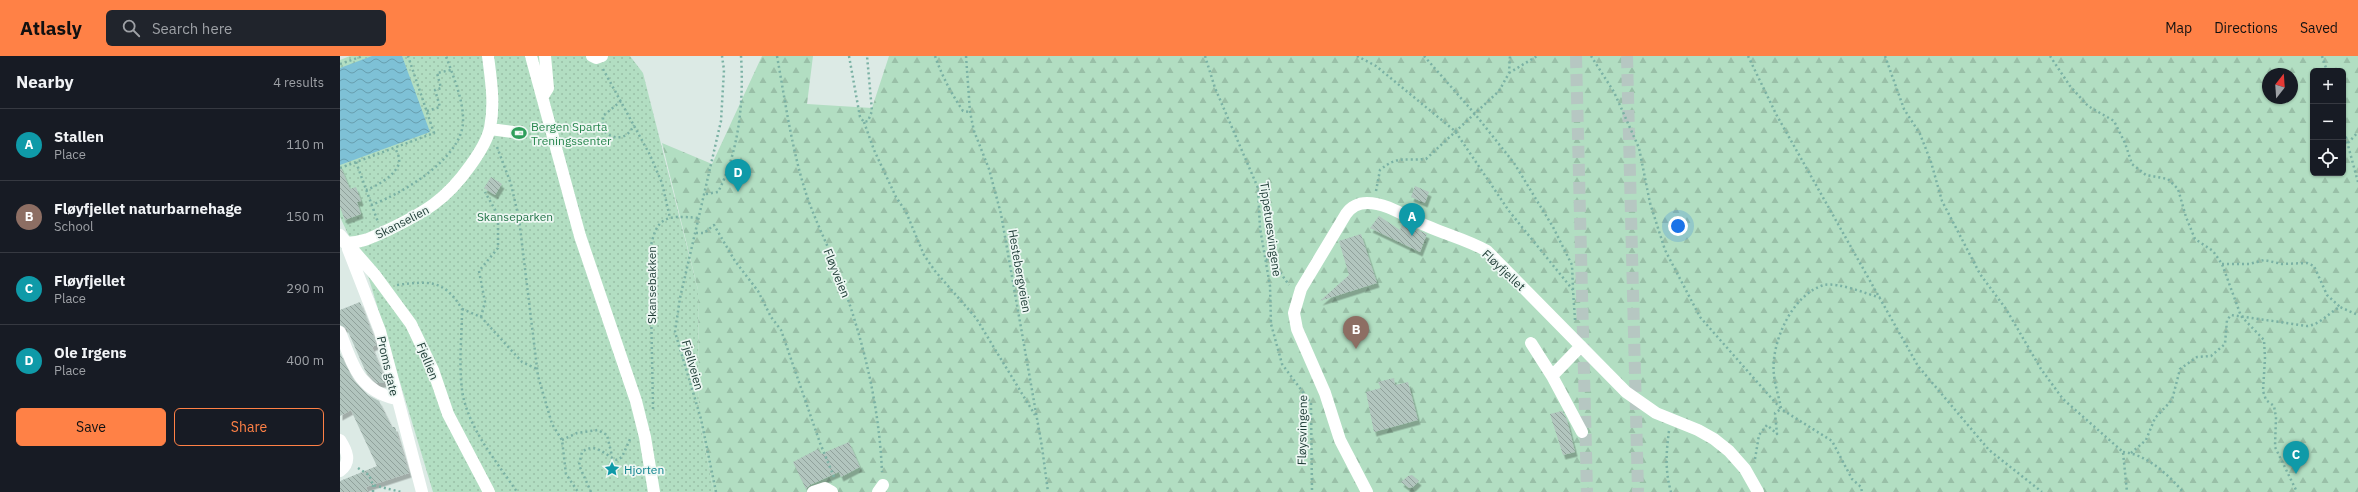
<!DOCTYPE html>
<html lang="en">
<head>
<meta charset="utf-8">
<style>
	:root { --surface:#171b24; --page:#20242c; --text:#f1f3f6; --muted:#9ea1a6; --line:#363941; --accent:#ff8146 }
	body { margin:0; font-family:"IBM Plex Sans",sans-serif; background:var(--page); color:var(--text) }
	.controls { position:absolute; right:12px; top:12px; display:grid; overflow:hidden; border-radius:6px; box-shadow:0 1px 3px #0004 }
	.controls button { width:36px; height:36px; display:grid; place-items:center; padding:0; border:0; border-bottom:1px solid var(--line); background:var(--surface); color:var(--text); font:20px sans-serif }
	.compass { position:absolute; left:1922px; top:12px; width:36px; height:36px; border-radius:50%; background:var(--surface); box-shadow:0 1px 3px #0004; rotate:17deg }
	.you { position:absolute; left:1338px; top:170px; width:14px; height:14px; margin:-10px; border:3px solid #fff; border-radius:50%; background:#1a73e8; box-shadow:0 0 0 6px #1a73e833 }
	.badge { display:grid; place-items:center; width:26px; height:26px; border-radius:50%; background:var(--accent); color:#fff; font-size:13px; font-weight:700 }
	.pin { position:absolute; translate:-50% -33px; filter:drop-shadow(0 1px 2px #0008) }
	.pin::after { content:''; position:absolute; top:21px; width:14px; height:12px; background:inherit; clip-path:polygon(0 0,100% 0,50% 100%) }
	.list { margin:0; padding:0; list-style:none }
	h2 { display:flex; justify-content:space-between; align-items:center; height:52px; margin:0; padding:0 16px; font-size:17px }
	h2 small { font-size:13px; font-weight:400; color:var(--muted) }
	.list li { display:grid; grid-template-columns:26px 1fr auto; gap:12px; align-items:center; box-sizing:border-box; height:72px; padding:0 16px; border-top:1px solid var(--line) }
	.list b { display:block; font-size:15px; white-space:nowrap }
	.list p { margin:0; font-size:13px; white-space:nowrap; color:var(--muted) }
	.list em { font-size:13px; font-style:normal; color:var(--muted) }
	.actions { display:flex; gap:8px; padding:12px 16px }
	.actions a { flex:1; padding:9px 0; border:1px solid var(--accent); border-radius:6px; text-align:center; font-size:14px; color:var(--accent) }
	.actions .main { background:var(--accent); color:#111 }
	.icon { flex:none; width:22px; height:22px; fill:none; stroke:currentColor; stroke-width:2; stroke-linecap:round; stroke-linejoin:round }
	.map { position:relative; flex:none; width:2018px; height:436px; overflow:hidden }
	header { display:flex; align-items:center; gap:24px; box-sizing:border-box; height:56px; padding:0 20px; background:var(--accent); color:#111 }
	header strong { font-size:19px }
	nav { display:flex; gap:22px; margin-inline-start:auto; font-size:14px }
	.search { width:280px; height:36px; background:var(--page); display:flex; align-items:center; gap:10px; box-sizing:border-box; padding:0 14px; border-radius:6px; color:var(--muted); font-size:15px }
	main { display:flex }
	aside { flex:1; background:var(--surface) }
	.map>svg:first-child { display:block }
	.grass { fill:url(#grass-dots) }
	.forest { fill:url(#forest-firs); fill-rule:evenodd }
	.water { fill:url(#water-waves) }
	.building { fill:url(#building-back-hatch); filter:url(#shadow) }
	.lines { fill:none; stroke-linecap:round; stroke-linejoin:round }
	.highway-tunnel { stroke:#b6c7c2; stroke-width:12; stroke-dasharray:12 6; stroke-linecap:butt }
	.path { stroke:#7ab1a4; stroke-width:2.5; stroke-dasharray:2 3; stroke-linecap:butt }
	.minor { stroke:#fff; stroke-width:12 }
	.labels { text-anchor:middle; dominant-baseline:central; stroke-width:3.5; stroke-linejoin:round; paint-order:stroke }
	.leisure-label { font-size:12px; fill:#27864d; stroke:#edf7f3; text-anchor:start }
	.park-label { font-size:12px; fill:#247549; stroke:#edf7f3 }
	.street-label { font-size:12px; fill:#1d3b35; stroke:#edf7f3 }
	.culture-label { font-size:12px; fill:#0d838f; stroke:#edf7f3; text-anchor:start }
</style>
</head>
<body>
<header>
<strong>Atlasly</strong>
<div class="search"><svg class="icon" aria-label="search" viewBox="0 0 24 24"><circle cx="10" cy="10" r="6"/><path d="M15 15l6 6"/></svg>Search here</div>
<nav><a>Map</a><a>Directions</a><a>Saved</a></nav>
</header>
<main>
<aside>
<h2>Nearby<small>4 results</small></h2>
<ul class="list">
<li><span class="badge" style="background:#0f9aa8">A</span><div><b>Stallen</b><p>Place</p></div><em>110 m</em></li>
<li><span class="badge" style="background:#8d6e63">B</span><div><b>Fløyfjellet naturbarnehage</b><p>School</p></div><em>150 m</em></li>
<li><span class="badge" style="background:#0f9aa8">C</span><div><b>Fløyfjellet</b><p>Place</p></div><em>290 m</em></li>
<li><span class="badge" style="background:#0f9aa8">D</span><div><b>Ole Irgens</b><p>Place</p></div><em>400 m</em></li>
</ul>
<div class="actions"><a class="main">Save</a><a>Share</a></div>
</aside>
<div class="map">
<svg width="2018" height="436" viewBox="0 0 2018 436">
	<defs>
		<pattern id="grass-dots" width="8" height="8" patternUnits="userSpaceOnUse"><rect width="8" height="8" fill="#b2dec2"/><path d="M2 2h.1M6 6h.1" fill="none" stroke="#99bfa7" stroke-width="1.8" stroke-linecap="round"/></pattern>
		<pattern id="forest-firs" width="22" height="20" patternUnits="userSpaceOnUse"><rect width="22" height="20" fill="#b2dec2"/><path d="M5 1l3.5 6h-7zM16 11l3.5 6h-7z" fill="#99bfa7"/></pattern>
		<pattern id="water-waves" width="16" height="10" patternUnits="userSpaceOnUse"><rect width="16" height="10" fill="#7ec1d6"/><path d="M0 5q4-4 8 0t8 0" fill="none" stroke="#679eae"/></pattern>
		<pattern id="building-back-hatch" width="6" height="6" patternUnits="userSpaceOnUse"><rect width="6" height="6" fill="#b2c5be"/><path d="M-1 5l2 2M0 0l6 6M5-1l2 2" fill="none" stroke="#90a19b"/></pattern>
		<filter id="shadow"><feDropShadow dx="2.5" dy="4.5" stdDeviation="0" flood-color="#0004"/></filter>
	</defs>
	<rect width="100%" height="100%" fill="#dceae5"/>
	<!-- grass -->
	<path class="grass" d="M 10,0 L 290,0 L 303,17 L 358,234 L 359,361 L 374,436 L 93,436 L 29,223 L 0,161 L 0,4 Z"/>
	<!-- forest -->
	<path class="forest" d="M 422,0 L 473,0 L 467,48 L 532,52 L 549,0 L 2018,0 L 2018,436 L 374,436 L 359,361 L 358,234 L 322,87 L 372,108 ZM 1973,15 L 2003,15 L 2003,117 L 1973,117 ZM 1928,18 L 1952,18 L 1952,42 L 1928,42 Z"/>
	<!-- water -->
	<path class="water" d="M 32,0 L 62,0 L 90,76 L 0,109 L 0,12 Z"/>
	<!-- building -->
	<path class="building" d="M 0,109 L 10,133 L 16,131 L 21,145 L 17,146 L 21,158 L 5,164 L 0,151 Z
		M 151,121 L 162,128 L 155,139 L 144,132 Z
		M 1075,130 L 1089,136 L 1085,147 L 1071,141 Z
		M 1039,160 L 1060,174 L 1062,169 L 1069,172 L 1069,170 L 1087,178 L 1080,196 L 1030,172 Z
		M 1021,178 L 1037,227 L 980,245 L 1009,219 L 999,185 Z
		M 20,246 L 33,279 L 36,289 L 32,291 L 42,315 L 44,327 L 37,327 L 25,314 L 7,273 L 0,269 L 0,254 Z
		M 0,297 L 13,323 L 28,339 L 39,345 L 52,371 L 55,371 L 69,417 L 26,431 L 28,436 L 0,436 L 0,425 L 37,410 L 11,354 L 0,360 Z
		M 1054,322 L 1055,329 L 1068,326 L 1078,364 L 1034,376 L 1026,336 L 1041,332 L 1038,326 Z
		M 1222,355 L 1227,364 L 1235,396 L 1223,399 L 1210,358 Z
		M 509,386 L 520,411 L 501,421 L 499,416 L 470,429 L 466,433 L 453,406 L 478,393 L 481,398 Z
		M 1072,419 L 1079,425 L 1073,431 L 1069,432 L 1061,426 L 1068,420 Z"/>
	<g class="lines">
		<!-- highway-tunnel -->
		<path class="highway-tunnel" d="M 1236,0 L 1247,436
			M 1287,0 L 1298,436"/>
		<!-- path -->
		<path class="path" d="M 437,0 C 445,44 451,88 464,131 C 473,161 488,189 499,218 C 523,283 539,347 542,416
			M 509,0 L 520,61 L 524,66 L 528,65 L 532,55 L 527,0
			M 595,0 C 602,20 611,37 623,55 L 630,56
			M 626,0 L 630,56 L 634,75 L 649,113 L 661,158 L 702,391 L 708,436
			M 865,0 L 875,32 L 918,132 L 920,172 L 930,230 L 931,268 L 942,308 L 971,347
			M 1017,0 L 1036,10 L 1115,75 L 1169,155 L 1233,234 L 1235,264
			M 1084,0 L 1135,58 L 1174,107 L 1213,171 L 1232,209 L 1233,233
			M 1251,0 L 1274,36 L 1299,92 L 1310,147 L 1325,194 L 1360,261 L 1441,353 L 1492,385 L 1512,423 L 1521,431 L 1522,436
			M 1408,0 L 1436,58 L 1578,310 L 1649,394 L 1702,436
			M 1545,0 L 1564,53 L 1580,78 L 1591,106 L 1602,145 L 1640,218 L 1666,253 L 1701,313 L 1723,343 L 1783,396 L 1787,436
			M 1710,0 L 1730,30 L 1748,50 L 1774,65 L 1785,87 L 1792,108 L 1806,119 L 1828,123 L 1838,133 L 1846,161 L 1855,183 L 1873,195 L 1882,208 L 1901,260 L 1924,284 L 1925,302 L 1923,335 L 1926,344 L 1934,350 L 1936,361 L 1935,391 L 1957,436
			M 1982,0 L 1987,15
			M 0,8 L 23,0
			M 263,13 L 310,99 L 322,127 L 330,162
			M 1169,17 L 1197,0
			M 281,45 L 263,60 L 263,74 C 274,85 287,84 294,69
			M 87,55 L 100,51 L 95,34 L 101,32 L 97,17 L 111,14
			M 524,66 L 534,94 L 556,141 L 566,156 L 584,199 L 595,215 L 636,262 L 695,359
			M 2003,71 L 2018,126
			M 2008,87 L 2018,76
			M 157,91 L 171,128 L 179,163 L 198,320 L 212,368 L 222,384 L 226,418 L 238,436
			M 16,106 L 38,166
			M 0,112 L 94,77 L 68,0
			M 26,134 C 37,130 56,119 59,107 C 60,101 57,96 55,92
			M 1036,135 L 1040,114 C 1058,99 1064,105 1086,103 L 1159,35 L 1169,17 L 1170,0
			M 366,138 L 378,136 C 399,96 404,45 401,0
			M 31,149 C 62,138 122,102 123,66 C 124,45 113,20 106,0
			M 356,177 L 364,177 L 374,169 L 395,205 L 418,235 L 431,261 L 441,274 L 480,387 L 494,421
			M 926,203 L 935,209 L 949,229
			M 1882,208 L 1909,208 L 1924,204 L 1942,208 L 1967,207 L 1974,210 L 1987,239 L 2000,251
			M 57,229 C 89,225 104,223 122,253 C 122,281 118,312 123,340 C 131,376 157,406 177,436
			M 122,253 L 141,261 L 182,306 L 197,313
			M 141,261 L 145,246 L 139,215 L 158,192 L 158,159 L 145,136
			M 971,347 L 972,436
			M 1441,352 C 1439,341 1435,330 1434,319 C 1430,288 1452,238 1484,229 C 1499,226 1527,238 1541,242
			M 313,353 L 310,195 C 316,160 326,159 359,162
			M 1329,375 C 1326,397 1325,415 1331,436
			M 222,384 L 237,377 L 258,374 L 267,379 L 272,400
			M 1783,396 C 1806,398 1829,419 1843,436
			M 1791,397 L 1806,384 L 1815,362 L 1832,344 L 1840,313 L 1857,301 L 1871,300 L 1885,288 L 1887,264 L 1891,259 L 1967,270 C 1980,269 1988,257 2000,251 L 2018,259
			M 1415,403 L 1419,379 L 1427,369 L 1437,378 L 1435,357 L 1441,353
			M 18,412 L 29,419 L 33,429 L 61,436
			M 33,429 L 33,436
			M 251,436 L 239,409 L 242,396 C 256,385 265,400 277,404 L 282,401 L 291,381
			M 376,436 L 361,363 L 335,276 L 340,242 L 381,65 L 384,14 L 382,0"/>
		<!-- minor -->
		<path class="minor" d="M 191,0 L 240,180 L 296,345 L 305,381 L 314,436
			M 252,0 L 256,2 L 262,0
			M 203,40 L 208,32 L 205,0
			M 150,73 L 173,76
			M 0,179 L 35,219 L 71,268 L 93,314 L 108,358 L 149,436
			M 5,187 C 22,187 33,181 48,174 C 85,156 106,144 130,110 C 138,99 147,86 150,72 C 155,48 151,24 148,0
			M 8,193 L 40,275 L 82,436
			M 0,276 C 13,309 18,334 56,343
			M 1191,287 L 1212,320
			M 1241,290 L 1212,320 L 1242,376
			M 0,384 C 7,395 12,406 0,415
			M 473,436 L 485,432 L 492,436
			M 538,436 L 543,429
			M 1027,436 L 1000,384 L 985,337 L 957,273 L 954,257 L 961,233 L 1006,158 C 1011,151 1017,147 1027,147 C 1049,147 1067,162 1087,170 C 1107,179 1128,184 1147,195 L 1286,336 L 1316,357 L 1358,374 L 1374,383 L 1389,395 L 1405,413 L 1418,436"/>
	</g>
	<!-- icons -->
	<defs>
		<g id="stadium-bare" transform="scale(1.2)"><path d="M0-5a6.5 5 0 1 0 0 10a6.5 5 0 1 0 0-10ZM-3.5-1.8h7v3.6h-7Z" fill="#2e9e5b" stroke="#edf7f3" stroke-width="2.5" paint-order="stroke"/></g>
		<g id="sight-bare" transform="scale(1.2)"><path d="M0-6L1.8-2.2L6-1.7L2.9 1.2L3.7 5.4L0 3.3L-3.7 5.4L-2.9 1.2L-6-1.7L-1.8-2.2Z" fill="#0f9aa8" stroke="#edf7f3" stroke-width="2.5" paint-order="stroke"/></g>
	</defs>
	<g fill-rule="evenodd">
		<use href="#stadium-bare" x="179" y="77"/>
		<use href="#sight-bare" x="272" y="413"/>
	</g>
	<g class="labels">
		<!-- leisure labels -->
		<g class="leisure-label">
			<text x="191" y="70">Bergen Sparta<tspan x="191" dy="14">Treningssenter</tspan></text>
		</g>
		<!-- park labels -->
		<g class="park-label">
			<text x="175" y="160">Skanseparken</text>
		</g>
		<!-- street labels -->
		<g class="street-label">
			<text transform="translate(62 166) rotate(-27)">Skanselien</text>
			<text transform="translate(931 173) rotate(82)">Tippetuesvingene</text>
			<text transform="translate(1164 214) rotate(43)">Fløyfjellet</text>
			<text transform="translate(680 215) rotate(80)">Hestebergveien</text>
			<text transform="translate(497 217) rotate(68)">Fløyveien</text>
			<text transform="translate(311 229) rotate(-90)">Skansebakken</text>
			<text transform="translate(88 305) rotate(68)">Fjellien</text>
			<text transform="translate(353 309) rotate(74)">Fjellveien</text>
			<text transform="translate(48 310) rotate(77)">Proms gate</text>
			<text transform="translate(962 374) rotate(-89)">Fløysvingene</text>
		</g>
		<!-- culture labels -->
		<g class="culture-label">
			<text x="284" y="413">Hjorten</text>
		</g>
	</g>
</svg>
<div class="controls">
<button>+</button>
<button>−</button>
<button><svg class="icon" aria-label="locate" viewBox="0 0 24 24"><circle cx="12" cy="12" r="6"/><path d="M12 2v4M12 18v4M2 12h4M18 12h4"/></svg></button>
</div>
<svg class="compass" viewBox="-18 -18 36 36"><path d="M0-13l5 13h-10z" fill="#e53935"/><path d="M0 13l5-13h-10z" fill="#9ea1a6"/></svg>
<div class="you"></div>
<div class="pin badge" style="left:1072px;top:180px;background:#0f9aa8">A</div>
<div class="pin badge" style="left:1016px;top:293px;background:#8d6e63">B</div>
<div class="pin badge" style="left:1956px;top:418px;background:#0f9aa8">C</div>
<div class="pin badge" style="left:398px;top:136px;background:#0f9aa8">D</div>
</div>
</main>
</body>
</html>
